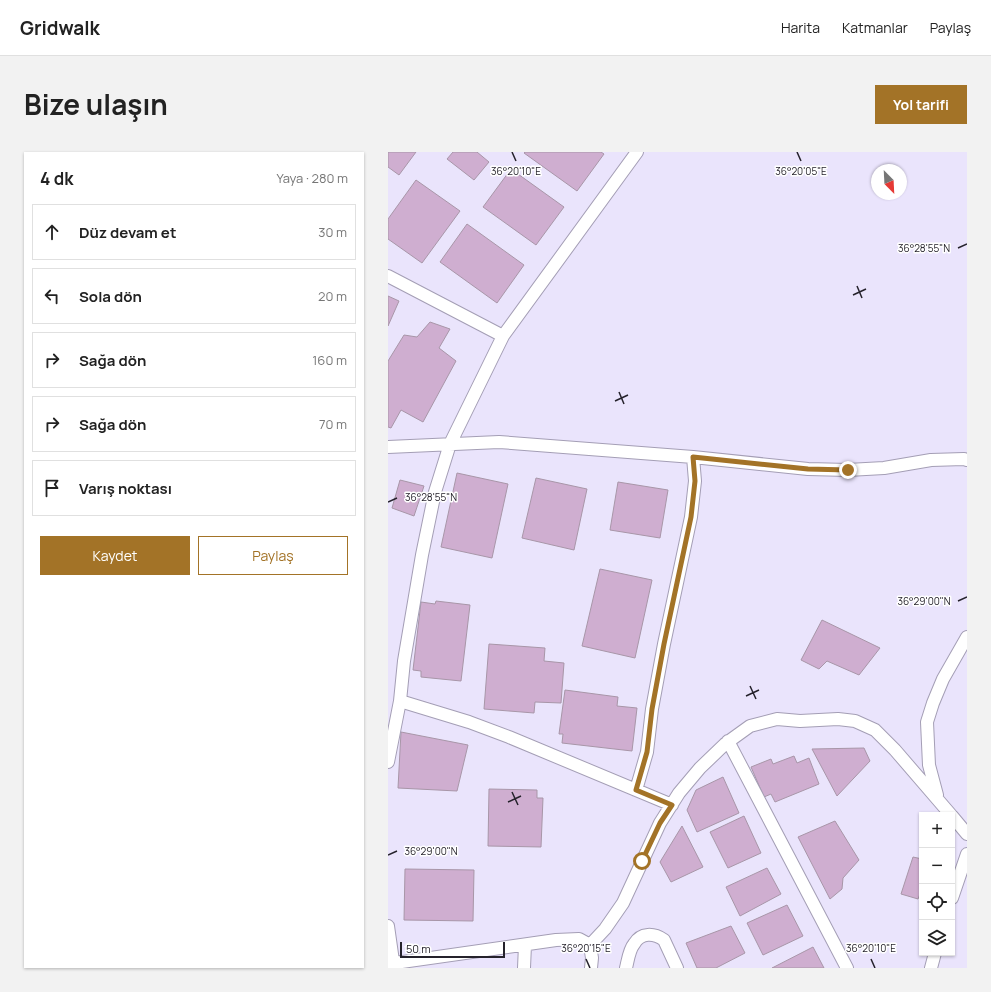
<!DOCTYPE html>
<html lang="tr">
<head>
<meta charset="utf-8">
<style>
	:root { --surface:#fff; --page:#f2f2f2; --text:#222; --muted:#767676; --line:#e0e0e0; --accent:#a37327 }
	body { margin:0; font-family:Manrope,sans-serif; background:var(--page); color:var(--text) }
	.controls { position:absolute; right:12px; bottom:12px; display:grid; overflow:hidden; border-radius:0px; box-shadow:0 1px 3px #0004 }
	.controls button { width:36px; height:36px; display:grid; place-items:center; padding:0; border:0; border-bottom:1px solid var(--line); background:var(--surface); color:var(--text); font:20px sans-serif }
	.compass { position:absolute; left:483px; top:12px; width:36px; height:36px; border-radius:50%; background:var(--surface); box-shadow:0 1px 3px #0004; rotate:156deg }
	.scale { position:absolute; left:12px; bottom:10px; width:105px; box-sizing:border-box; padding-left:4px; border:2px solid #25222b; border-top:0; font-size:11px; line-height:14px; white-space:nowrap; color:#25222b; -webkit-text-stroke:3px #fff; paint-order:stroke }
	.stop { position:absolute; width:12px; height:12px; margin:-9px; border:3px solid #a37327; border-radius:50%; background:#fff }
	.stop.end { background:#a37327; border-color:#fff; box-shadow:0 1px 4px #0008 }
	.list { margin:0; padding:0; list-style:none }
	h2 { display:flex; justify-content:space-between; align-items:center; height:52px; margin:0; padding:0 16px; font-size:17px }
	h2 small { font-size:13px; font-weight:400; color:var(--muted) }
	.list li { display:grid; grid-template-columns:26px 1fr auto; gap:12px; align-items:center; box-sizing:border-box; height:56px; margin:0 8px 8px; padding:0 8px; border:1px solid var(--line); border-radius:0px }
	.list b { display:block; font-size:15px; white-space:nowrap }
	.list em { font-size:13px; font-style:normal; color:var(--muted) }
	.actions { display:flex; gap:8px; padding:12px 16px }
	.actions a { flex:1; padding:9px 0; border:1px solid var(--accent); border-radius:0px; text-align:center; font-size:14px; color:var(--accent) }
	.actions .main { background:var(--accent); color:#fff }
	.icon { flex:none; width:22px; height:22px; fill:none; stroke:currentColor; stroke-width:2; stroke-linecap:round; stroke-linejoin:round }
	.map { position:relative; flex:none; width:579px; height:816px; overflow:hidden; border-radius:0px }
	header { display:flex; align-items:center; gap:24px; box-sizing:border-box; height:56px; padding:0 20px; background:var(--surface); border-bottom:1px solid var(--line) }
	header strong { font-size:19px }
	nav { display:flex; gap:22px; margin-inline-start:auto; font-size:14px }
	.intro { display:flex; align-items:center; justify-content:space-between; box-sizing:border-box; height:96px; padding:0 24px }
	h1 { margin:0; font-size:28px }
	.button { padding:10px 18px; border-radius:0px; background:var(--accent); color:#fff; font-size:14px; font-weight:700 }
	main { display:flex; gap:24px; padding:0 24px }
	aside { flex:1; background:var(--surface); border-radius:0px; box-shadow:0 1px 3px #0004 }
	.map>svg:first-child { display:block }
	.building { fill:#cfaed0; stroke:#a896a8 }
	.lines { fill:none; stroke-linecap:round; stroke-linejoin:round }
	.street-casing { stroke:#a49eb5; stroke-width:14 }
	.street { stroke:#fff; stroke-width:12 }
	.route { stroke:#a37327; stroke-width:5 }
	.ticks { fill:none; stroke:#25222b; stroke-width:1.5 }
	.ticks-label { font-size:10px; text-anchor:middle; fill:#25222b; stroke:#fff; stroke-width:3; stroke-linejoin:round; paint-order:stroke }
</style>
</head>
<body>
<header>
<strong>Gridwalk</strong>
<nav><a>Harita</a><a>Katmanlar</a><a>Paylaş</a></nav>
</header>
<div class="intro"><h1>Bize ulaşın</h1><a class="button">Yol tarifi</a></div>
<main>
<aside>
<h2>4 dk<small>Yaya · 280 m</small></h2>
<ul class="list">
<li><svg class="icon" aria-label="ahead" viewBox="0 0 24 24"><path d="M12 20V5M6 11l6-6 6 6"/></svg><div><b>Düz devam et</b></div><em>30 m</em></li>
<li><svg class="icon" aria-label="left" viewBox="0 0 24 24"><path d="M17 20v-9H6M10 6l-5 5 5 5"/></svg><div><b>Sola dön</b></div><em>20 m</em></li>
<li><svg class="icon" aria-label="right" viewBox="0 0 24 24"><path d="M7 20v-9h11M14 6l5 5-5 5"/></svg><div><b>Sağa dön</b></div><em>160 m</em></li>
<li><svg class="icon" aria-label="right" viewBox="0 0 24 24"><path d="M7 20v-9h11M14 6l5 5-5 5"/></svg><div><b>Sağa dön</b></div><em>70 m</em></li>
<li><svg class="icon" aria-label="arrive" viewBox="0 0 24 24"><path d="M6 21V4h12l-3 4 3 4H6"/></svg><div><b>Varış noktası</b></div></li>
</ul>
<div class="actions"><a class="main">Kaydet</a><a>Paylaş</a></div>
</aside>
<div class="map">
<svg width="579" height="816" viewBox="0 0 579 816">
	<rect width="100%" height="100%" fill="#eae4fc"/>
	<!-- building -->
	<path class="building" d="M 0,0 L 28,0 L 11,23 L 0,15 Z
		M 65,0 L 89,0 L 101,10 L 86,28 L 59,7 Z
		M 137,0 L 213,0 L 216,2 L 189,39 L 136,1 Z
		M 123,17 L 176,55 L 148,93 L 95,55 Z
		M 28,28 L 72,59 L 34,111 L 0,87 L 0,67 Z
		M 79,72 L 136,113 L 109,151 L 52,110 Z
		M 0,144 L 11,149 L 0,174 Z
		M 42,170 L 62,177 L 51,196 L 68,209 L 35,270 L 13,258 L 3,276 L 0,275 L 0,209 L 16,183 L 29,185 Z
		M 69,321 L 120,332 L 104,406 L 53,395 Z
		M 148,326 L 199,337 L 186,398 L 134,386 Z
		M 12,328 L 36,334 L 26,364 L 4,356 Z
		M 230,330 L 280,338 L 272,386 L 222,378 Z
		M 212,417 L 264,428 L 247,506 L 194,494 Z
		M 48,449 L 82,453 L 73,529 L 33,525 L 33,519 L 25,518 L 33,450 L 47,452 Z
		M 434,468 L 492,496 L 471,523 L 439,509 L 431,517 L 413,508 Z
		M 101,492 L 157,496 L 156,509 L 176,511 L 173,551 L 147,550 L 146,561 L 96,557 Z
		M 177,538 L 230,545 L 229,554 L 249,556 L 244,599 L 174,591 L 175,582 L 171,582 Z
		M 13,580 L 80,593 L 69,639 L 10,636 Z
		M 476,596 L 482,609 L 449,644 L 424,597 Z
		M 406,604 L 409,611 L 421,606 L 431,632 L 387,650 L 383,642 L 376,645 L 363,615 L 383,607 L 385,612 Z
		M 335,625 L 351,661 L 309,680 L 299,658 L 308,638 Z
		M 101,637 L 149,638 L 149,646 L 155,646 L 153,695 L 100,694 Z
		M 356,664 L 373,701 L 340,716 L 322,680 Z
		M 447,669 L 471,708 L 455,726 L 454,737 L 442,747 L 410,685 Z
		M 294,674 L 315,715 L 283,730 L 272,710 Z
		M 525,705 L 534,707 L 534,737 L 530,747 L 513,742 Z
		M 379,716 L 393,742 L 352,764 L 338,735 Z
		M 17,717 L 86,718 L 85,769 L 16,768 Z
		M 399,753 L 415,784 L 375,803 L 359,771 Z
		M 343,774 L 357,801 L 328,816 L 309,816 L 298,791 Z
		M 425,795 L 436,816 L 384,816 Z"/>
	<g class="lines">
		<!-- street casing -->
		<g class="street-casing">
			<path id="street" d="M 0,124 L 115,184
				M 0,295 L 111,290 L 305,305 L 420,317 L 460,318 L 496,316 L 543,308 L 576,307 L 579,308
				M 12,549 L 81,570 L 121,585 L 284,653
				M 340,589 L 459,816
				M 0,610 L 12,549 L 16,509 L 34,403 L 47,340 L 62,292 L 115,184 L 249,0
				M 248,638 L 259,600 L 264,557 L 276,492 L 303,365 L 307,329 L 305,305
				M 549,643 L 541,613 L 539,570 L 545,551 L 555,527 L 579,485
				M 564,664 L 579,682
				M 564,746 L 579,702
				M 0,774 L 6,816
				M 202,793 L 217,777 L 235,751 L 272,671 L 291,641 L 312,616 L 337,592 L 362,574 L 389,567 L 412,569 L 450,567 L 467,569 L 487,578 L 507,598 L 563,663
				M 0,812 L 168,788 L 191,787 L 202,793 L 204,806 L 203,816
				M 136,816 L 137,793
				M 238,816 C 240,808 241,798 246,792 C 253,780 266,781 276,788 L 289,816
				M 543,816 L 547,801"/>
		</g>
		<!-- street -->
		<use href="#street" class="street"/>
	</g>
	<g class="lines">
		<!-- route -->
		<path class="route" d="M 254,709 L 272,671 L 284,653 L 248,638 L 259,600 L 264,557 L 276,492 L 303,365 L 307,329 L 305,305 L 420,317 L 460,318"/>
	</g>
	<!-- ticks -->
	<path class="ticks" d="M 124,0 L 128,9M 409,0 L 413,9M 570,96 L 579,92M 469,134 L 474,146M 465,143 L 478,137M 231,240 L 236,252M 227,249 L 240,243M 0,350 L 9,346M 570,449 L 579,445M 362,534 L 368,547M 358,544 L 371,538M 124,640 L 130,653M 120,650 L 133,644M 0,703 L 9,699M 198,807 L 202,816M 483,807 L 487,816"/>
	<g class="ticks-label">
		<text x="128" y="23">36°20'10"E</text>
		<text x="413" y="23">36°20'05"E</text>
		<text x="536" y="100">36°28'55"N</text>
		<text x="43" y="349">36°28'55"N</text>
		<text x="536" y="453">36°29'00"N</text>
		<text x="43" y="703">36°29'00"N</text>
		<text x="198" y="800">36°20'15"E</text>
		<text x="483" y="800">36°20'10"E</text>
	</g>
</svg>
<div class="controls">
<button>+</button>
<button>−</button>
<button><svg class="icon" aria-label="locate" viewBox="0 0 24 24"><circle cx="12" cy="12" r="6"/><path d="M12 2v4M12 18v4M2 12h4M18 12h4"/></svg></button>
<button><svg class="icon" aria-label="layers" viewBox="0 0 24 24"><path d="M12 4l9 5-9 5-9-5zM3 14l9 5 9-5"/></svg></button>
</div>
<svg class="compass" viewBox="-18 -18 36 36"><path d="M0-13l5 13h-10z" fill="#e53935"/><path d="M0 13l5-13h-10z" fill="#767676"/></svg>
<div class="scale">50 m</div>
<div class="stop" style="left:254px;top:709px"></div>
<div class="stop end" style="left:460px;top:318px"></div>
</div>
</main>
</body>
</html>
